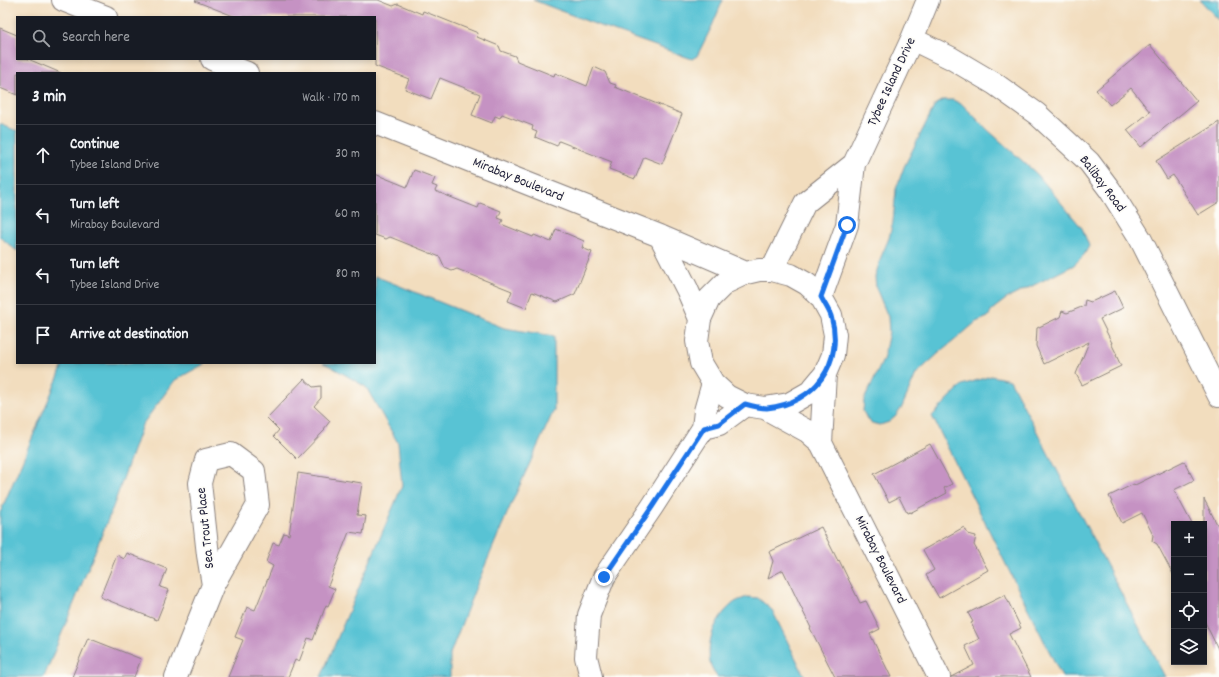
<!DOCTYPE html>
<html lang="en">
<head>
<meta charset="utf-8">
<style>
	:root { --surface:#171b24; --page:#242831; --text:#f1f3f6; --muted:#9ea1a6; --line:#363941 }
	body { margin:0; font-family:Dekko,sans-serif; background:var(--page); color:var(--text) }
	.controls { position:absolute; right:12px; bottom:12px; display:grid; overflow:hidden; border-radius:0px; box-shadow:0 2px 6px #0003 }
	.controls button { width:36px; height:36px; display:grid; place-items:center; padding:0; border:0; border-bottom:1px solid var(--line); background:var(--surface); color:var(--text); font:20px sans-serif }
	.stop { position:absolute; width:12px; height:12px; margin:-9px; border:3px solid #1a73e8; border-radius:50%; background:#fff }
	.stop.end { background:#1a73e8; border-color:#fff; box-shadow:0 1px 4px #0008 }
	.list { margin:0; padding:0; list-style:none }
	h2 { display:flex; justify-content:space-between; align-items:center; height:52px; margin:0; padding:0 16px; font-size:17px }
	h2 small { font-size:13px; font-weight:400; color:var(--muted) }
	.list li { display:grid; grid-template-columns:26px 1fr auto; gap:12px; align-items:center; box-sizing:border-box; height:60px; padding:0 16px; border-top:1px solid var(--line) }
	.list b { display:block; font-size:15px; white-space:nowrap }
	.list p { margin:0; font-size:13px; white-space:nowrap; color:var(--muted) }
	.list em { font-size:13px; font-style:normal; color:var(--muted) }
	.icon { flex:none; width:22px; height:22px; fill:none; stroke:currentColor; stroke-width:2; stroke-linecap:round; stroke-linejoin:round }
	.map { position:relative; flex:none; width:1219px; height:677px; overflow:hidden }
	.search { position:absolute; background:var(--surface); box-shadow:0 2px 6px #0003; left:16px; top:16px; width:360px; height:44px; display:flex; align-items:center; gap:10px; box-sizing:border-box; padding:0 14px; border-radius:0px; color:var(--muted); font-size:15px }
	.panel { position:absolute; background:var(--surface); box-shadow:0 2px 6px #0003; left:16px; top:72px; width:360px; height:292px; border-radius:0px }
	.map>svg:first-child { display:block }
	.water { fill:#59c3d4; stroke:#3e7288 }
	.building { fill:#c592c3 }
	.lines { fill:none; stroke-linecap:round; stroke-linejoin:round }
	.minor-casing { stroke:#8a807c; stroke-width:24 }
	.minor { stroke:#fff; stroke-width:22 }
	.route { stroke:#1a73e8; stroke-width:5 }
	.labels { text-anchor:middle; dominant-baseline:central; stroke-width:3.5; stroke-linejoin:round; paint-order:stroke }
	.street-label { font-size:14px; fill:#22223b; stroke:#fdfcf7 }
</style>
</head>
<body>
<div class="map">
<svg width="1219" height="677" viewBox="0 0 1219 677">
	<rect width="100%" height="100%" fill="#fdfcf7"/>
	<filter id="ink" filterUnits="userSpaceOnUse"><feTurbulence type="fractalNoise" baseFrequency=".025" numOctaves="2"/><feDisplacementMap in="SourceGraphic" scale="8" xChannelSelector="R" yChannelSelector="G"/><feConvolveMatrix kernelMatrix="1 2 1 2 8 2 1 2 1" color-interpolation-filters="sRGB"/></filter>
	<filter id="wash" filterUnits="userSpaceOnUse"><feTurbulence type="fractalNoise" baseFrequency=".012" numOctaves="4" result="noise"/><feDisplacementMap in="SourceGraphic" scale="16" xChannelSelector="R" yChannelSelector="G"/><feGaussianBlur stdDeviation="0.9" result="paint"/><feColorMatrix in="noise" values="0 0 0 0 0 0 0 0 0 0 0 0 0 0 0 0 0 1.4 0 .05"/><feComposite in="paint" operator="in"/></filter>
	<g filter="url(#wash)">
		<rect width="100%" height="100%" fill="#f2ddbe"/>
		<!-- water -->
		<path class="water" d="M 533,0 L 723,0 L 712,26 L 697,56 L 692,59 L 605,28 Z
			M 1200,0 L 1219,0 L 1219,20 Z
			M 944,100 L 953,100 L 963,105 L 989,131 L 1037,174 L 1082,228 L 1089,246 L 1084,255 L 1074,265 L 1006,299 L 993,309 L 988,317 L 976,322 L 955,340 L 939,353 L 916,374 L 902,407 L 896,416 L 889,422 L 880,425 L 872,423 L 867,419 L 863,411 L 864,400 L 883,360 L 889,332 L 888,317 L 876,288 L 875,277 L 881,257 L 889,238 L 893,222 L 896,189 L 904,167 L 935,105 Z
			M 0,124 L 17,131 L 17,251 L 0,237 Z
			M 375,276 L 504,328 L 554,336 L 554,410 L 509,509 L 473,594 L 450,654 L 450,677 L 321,677 L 402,486 L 398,443 L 366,387 L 330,366 L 323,363 L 375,363 Z
			M 62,363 L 206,363 L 175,380 L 142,425 L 113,507 L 44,677 L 0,677 L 0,513 L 62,368 Z
			M 991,376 L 1010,380 L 1165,677 L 1062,677 L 932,416 L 962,385 Z
			M 747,597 L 758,598 L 772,610 L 805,677 L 717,677 C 715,673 711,667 710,663 C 706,640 716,616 735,602 C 738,600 743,599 747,597 Z"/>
		<g id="blocks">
			<!-- building -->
			<path class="building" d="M 196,0 L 378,0 L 393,6 L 398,4 L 422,14 L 423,11 L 478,33 L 477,37 L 499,46 L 501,51 L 515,56 L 517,61 L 554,76 L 555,73 L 587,86 L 594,67 L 605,72 L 610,83 L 616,85 L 615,87 L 682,114 L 662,164 L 644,157 L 635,179 L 609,169 L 612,162 L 559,141 L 557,146 L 535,137 L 537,132 L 532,130 L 533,126 L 502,114 L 500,118 L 495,116 L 492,123 L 472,115 L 480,94 L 440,78 L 431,99 L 405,89 L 409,79 L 375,66 L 375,17 L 236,17 L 195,1 Z
				M 0,28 L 17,35 L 17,59 L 28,59 L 61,73 L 17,73 L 17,95 L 0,88 Z
				M 1150,45 L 1197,101 L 1141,147 L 1127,130 L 1150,112 L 1131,88 L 1110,105 L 1096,90 Z
				M 1219,122 L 1219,202 L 1198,215 L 1173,175 L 1167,179 L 1156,161 Z
				M 414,170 L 435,178 L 432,185 L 437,187 L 435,191 L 478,208 L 480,203 L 501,211 L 498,218 L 503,220 L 501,224 L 533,237 L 534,235 L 551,242 L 556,229 L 584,241 L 582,248 L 592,252 L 575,294 L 557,302 L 532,292 L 526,308 L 508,301 L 512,291 L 457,269 L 452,271 L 445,268 L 440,257 L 390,237 L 386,239 L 375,235 L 375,174 L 407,187 Z
				M 1115,291 L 1123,308 L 1100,319 L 1112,343 L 1111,343 L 1117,355 L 1116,355 L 1121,366 L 1082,385 L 1076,374 L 1089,342 L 1044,364 L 1036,346 L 1037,328 L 1060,317 L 1062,311 L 1067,313 L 1084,306 L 1085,300 L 1091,302 Z
				M 304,379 L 313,387 L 321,386 L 321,398 L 314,406 L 330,421 L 324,429 L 325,430 L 297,459 L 274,436 L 279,430 L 267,418 Z
				M 930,444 L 952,484 L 944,488 L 947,493 L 910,513 L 910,512 L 907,513 L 899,497 L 889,502 L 874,474 Z
				M 1184,461 L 1194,480 L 1174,490 L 1192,524 L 1174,524 L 1174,576 L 1157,544 L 1152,541 L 1153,535 L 1142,513 L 1122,523 L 1109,496 L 1134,484 L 1135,485 Z
				M 298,473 L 362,483 L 357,515 L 366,516 L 363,534 L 349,532 L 328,586 L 335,589 L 328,606 L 326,605 L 313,640 L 308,638 L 299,662 L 295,660 L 288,677 L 228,677 L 243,640 L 235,637 L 247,607 L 255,610 L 273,566 L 266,562 L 273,543 L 279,545 L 284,533 L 289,535 Z
				M 1204,499 L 1219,528 L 1219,651 L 1204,620 Z
				M 821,527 L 838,561 L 839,560 L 860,603 L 866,601 L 880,629 L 870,634 L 891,677 L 835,677 L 810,628 L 811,628 L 783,570 L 768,578 L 773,561 L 769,552 Z
				M 964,527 L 968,534 L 976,536 L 974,545 L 988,570 L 939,598 L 926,575 L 934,570 L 923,550 Z
				M 127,553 L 167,569 L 160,587 L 169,590 L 157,620 L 100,597 L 117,555 L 124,559 Z
				M 1005,595 L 1021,628 L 1009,634 L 1031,677 L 951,677 L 974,665 L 965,646 L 979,639 L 971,623 L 973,622 L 968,613 Z
				M 88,638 L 141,659 L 134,677 L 72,677 Z"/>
		</g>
	</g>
	<g filter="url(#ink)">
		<use href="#blocks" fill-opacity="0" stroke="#8a807c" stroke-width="1"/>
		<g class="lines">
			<!-- minor casing -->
			<g class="minor-casing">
				<path id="minor" d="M 63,0 L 106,17
					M 912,39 L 951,58 L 995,84 L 1037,114 L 1089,162 L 1110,190 L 1140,238 L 1219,396
					M 212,59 L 247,73
					M 375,123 L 660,236 L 746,273
					M 660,236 L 687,289 L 700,319 L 697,341 L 701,363 L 713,383 L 727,396 L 745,405 L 765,408 L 789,404 L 810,392 L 825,374 L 833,355 L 835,335 L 831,315 L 821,297 L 807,284 L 791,275 L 772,270 L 759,270 L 746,273 L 725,283 L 709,299 L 700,319
					M 772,270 L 805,203 L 854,164
					M 821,297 L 847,225 L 854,164 L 912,39 L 928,0
					M 765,408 L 807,431 L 821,443 L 939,677
					M 703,428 L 719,424 L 745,405
					M 821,443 L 825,374
					M 176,677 L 213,585 L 258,505 L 254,471 L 231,454 L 206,460 L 200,483 L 208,555 L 213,585
					M 591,677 L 586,657 L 589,615 L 604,577 L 652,507 L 703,428 L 705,411 L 713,383"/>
			</g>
			<!-- minor -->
			<use href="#minor" class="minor"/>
		</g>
	</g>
	<g class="lines" filter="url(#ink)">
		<!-- route -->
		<path class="route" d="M 604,577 L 652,507 L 704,428 L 719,424 L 745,404 C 752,406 760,408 767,408 C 814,404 845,363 831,316 C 829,310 824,303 821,297 L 847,225"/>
	</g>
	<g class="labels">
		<!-- street labels -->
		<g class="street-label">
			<text transform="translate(892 82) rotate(-65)">Tybee Island Drive</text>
			<text transform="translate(518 180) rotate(22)">Mirabay Boulevard</text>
			<text transform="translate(1102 184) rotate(53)">Balibay Road</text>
			<text transform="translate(206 528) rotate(-96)">Sea Trout Place</text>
			<text transform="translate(880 560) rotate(63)">Mirabay Boulevard</text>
		</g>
	</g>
</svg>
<div class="controls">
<button>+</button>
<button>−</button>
<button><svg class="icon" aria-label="locate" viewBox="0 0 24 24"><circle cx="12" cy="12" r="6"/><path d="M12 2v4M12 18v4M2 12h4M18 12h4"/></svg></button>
<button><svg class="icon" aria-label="layers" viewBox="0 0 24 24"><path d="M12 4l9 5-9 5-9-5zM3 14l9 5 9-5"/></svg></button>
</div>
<div class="stop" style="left:847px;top:225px"></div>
<div class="stop end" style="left:604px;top:577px"></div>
<div class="search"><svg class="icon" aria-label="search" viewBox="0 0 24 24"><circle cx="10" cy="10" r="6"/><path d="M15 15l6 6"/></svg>Search here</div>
<section class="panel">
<h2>3 min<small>Walk · 170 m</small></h2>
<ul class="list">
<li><svg class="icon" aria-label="ahead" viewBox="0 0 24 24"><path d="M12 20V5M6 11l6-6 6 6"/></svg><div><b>Continue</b><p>Tybee Island Drive</p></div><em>30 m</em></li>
<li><svg class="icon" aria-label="left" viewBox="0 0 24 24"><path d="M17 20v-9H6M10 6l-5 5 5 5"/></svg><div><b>Turn left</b><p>Mirabay Boulevard</p></div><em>60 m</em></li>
<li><svg class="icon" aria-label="left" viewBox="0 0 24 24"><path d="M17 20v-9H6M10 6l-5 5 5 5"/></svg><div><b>Turn left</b><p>Tybee Island Drive</p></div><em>80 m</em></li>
<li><svg class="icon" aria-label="arrive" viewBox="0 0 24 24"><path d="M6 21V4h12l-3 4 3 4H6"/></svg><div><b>Arrive at destination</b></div></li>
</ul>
</section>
</div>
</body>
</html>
